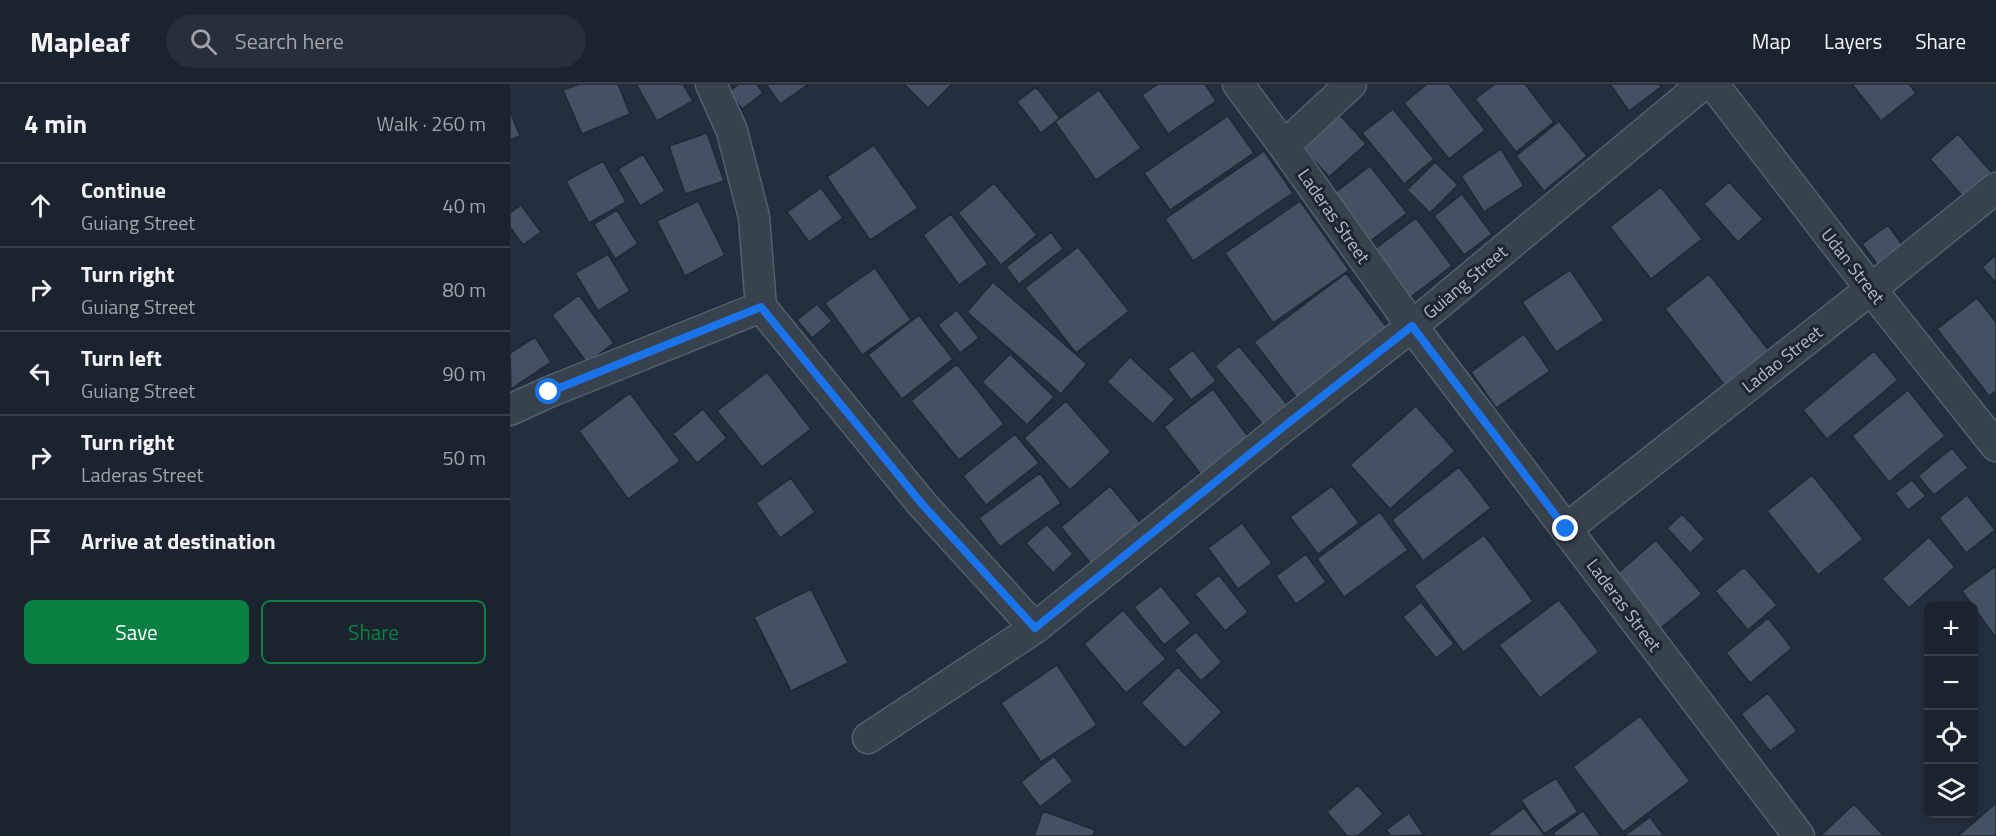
<!DOCTYPE html>
<html lang="en">
<head>
<meta charset="utf-8">
<style>
	:root { --surface:#1b232e; --page:#282f3a; --text:#f1f3f6; --muted:#a0a4aa; --line:#39404a; --accent:#0b8043 }
	body { margin:0; font-family:"Titillium Web",sans-serif; background:var(--page); color:var(--text) }
	.controls { position:absolute; right:18px; bottom:18px; display:grid; overflow:hidden; border-radius:9px; box-shadow:0 3px 9px #0003 }
	.controls button { width:54px; height:54px; display:grid; place-items:center; padding:0; border:0; border-bottom:2px solid var(--line); background:var(--surface); color:var(--text); font:30px sans-serif }
	.stop { position:absolute; width:18px; height:18px; margin:-14px; border:4px solid #1a73e8; border-radius:50%; background:#fff }
	.stop.end { background:#1a73e8; border-color:#fff; box-shadow:0 2px 6px #0008 }
	.list { margin:0; padding:0; list-style:none }
	h2 { display:flex; justify-content:space-between; align-items:center; height:78px; margin:0; padding:0 24px; font-size:26px }
	h2 small { font-size:20px; font-weight:400; color:var(--muted) }
	.list li { display:grid; grid-template-columns:39px 1fr auto; gap:18px; align-items:center; box-sizing:border-box; height:84px; padding:0 24px; border-top:2px solid var(--line) }
	.list b { display:block; font-size:22px; white-space:nowrap }
	.list p { margin:0; font-size:20px; white-space:nowrap; color:var(--muted) }
	.list em { font-size:20px; font-style:normal; color:var(--muted) }
	.actions { display:flex; gap:12px; padding:18px 24px }
	.actions a { flex:1; padding:14px 0; border:2px solid var(--accent); border-radius:9px; text-align:center; font-size:21px; color:var(--accent) }
	.actions .main { background:var(--accent); color:#fff }
	.icon { flex:none; width:33px; height:33px; fill:none; stroke:currentColor; stroke-width:2; stroke-linecap:round; stroke-linejoin:round }
	.map { position:relative; flex:none; width:1486px; height:752px; overflow:hidden }
	header { display:flex; align-items:center; gap:36px; box-sizing:border-box; height:84px; padding:0 30px; background:var(--surface); border-bottom:2px solid var(--line) }
	header strong { font-size:28px }
	nav { display:flex; gap:33px; margin-inline-start:auto; font-size:21px }
	.search { width:420px; height:54px; background:var(--page); display:flex; align-items:center; gap:15px; box-sizing:border-box; padding:0 21px; border-radius:33px; color:var(--muted); font-size:22px }
	main { display:flex }
	aside { flex:1; background:var(--surface) }
	.map>svg:first-child { display:block }
	.building { fill:#455162; stroke:#1f2835; stroke-width:1.5 }
	.lines { fill:none; stroke-linecap:round; stroke-linejoin:round }
	.street-casing { stroke:#565f6c; stroke-width:33 }
	.street { stroke:#38414e; stroke-width:30 }
	.route { stroke:#1a73e8; stroke-width:8 }
	.labels { text-anchor:middle; dominant-baseline:central; stroke-width:6; stroke-linejoin:round; paint-order:stroke }
	.street-label { font-size:18px; fill:#b4bcc9; stroke:#1d2633 }
</style>
</head>
<body>
<header>
<strong>Mapleaf</strong>
<div class="search"><svg class="icon" aria-label="search" viewBox="0 0 24 24"><circle cx="10" cy="10" r="6"/><path d="M15 15l6 6"/></svg>Search here</div>
<nav><a>Map</a><a>Layers</a><a>Share</a></nav>
</header>
<main>
<aside>
<h2>4 min<small>Walk · 260 m</small></h2>
<ul class="list">
<li><svg class="icon" aria-label="ahead" viewBox="0 0 24 24"><path d="M12 20V5M6 11l6-6 6 6"/></svg><div><b>Continue</b><p>Guiang Street</p></div><em>40 m</em></li>
<li><svg class="icon" aria-label="right" viewBox="0 0 24 24"><path d="M7 20v-9h11M14 6l5 5-5 5"/></svg><div><b>Turn right</b><p>Guiang Street</p></div><em>80 m</em></li>
<li><svg class="icon" aria-label="left" viewBox="0 0 24 24"><path d="M17 20v-9H6M10 6l-5 5 5 5"/></svg><div><b>Turn left</b><p>Guiang Street</p></div><em>90 m</em></li>
<li><svg class="icon" aria-label="right" viewBox="0 0 24 24"><path d="M7 20v-9h11M14 6l5 5-5 5"/></svg><div><b>Turn right</b><p>Laderas Street</p></div><em>50 m</em></li>
<li><svg class="icon" aria-label="arrive" viewBox="0 0 24 24"><path d="M6 21V4h12l-3 4 3 4H6"/></svg><div><b>Arrive at destination</b></div></li>
</ul>
<div class="actions"><a class="main">Save</a><a>Share</a></div>
</aside>
<div class="map">
<svg width="1486" height="752" viewBox="0 0 1486 752">
	<rect width="100%" height="100%" fill="#242f3e"/>
	<!-- building -->
	<path class="building" d="M 69,0 L 108,0 L 120,30 L 72,50 L 53,6 Z
		M 126,0 L 173,0 L 183,17 L 147,37 Z
		M 229,0 L 247,0 L 253,9 L 232,25 L 219,8 Z
		M 256,0 L 299,0 L 270,20 Z
		M 394,0 L 442,0 L 418,24 Z
		M 648,0 L 695,0 L 706,17 L 658,50 L 632,11 Z
		M 917,0 L 939,0 L 975,46 L 939,75 L 894,19 Z
		M 985,0 L 1015,0 L 1044,38 L 1006,68 L 965,15 Z
		M 1100,0 L 1149,0 L 1151,3 L 1119,27 Z
		M 1342,0 L 1399,0 L 1406,9 L 1371,37 Z
		M 526,3 L 550,34 L 531,49 L 507,18 Z
		M 589,6 L 631,64 L 586,96 L 545,38 Z
		M 883,25 L 924,75 L 894,100 L 852,49 Z
		M 0,27 L 10,52 L 0,56 Z
		M 830,31 L 856,60 L 819,93 L 793,64 Z
		M 718,32 L 744,69 L 660,126 L 634,89 Z
		M 1049,37 L 1077,72 L 1034,107 L 1006,72 Z
		M 197,49 L 214,97 L 175,110 L 159,62 Z
		M 1448,50 L 1482,89 L 1454,114 L 1420,75 Z
		M 364,61 L 408,124 L 360,156 L 317,93 Z
		M 991,65 L 1014,102 L 974,128 L 951,92 Z
		M 754,67 L 783,109 L 683,177 L 655,135 Z
		M 133,70 L 155,107 L 130,122 L 108,85 Z
		M 93,77 L 116,118 L 79,139 L 56,97 Z
		M 925,78 L 948,101 L 920,129 L 897,106 Z
		M 860,82 L 897,129 L 858,159 L 822,111 Z
		M 1219,98 L 1253,135 L 1228,158 L 1194,120 Z
		M 484,99 L 527,151 L 491,181 L 448,129 Z
		M 1151,103 L 1192,155 L 1141,195 L 1100,143 Z
		M 311,104 L 333,134 L 299,158 L 277,128 Z
		M 952,110 L 982,150 L 954,171 L 924,132 Z
		M 188,117 L 215,171 L 175,192 L 147,137 Z
		M 790,117 L 839,186 L 763,239 L 715,169 Z
		M 11,121 L 31,148 L 13,161 L 0,143 L 0,129 Z
		M 107,126 L 128,160 L 105,175 L 84,140 Z
		M 441,130 L 478,180 L 449,201 L 413,151 Z
		M 906,134 L 942,182 L 898,215 L 862,167 Z
		M 1378,141 L 1395,165 L 1370,184 L 1352,160 Z
		M 541,148 L 553,165 L 509,200 L 496,183 Z
		M 568,163 L 619,227 L 566,269 L 515,204 Z
		M 98,170 L 120,207 L 88,227 L 65,189 Z
		M 1486,171 L 1486,199 L 1472,183 Z
		M 365,184 L 401,236 L 352,271 L 315,219 Z
		M 1060,186 L 1094,236 L 1046,268 L 1012,218 Z
		M 836,189 L 881,249 L 790,318 L 744,258 Z
		M 1199,190 L 1260,268 L 1216,303 L 1155,225 Z
		M 483,198 L 577,280 L 551,310 L 457,228 Z
		M 69,211 L 104,259 L 77,279 L 42,231 Z
		M 1467,214 L 1486,238 L 1486,307 L 1479,312 L 1427,245 Z
		M 307,220 L 322,237 L 302,254 L 287,236 Z
		M 447,226 L 469,254 L 450,269 L 428,241 Z
		M 409,231 L 443,275 L 392,315 L 358,271 Z
		M 1014,250 L 1040,287 L 986,324 L 961,288 Z
		M 25,253 L 41,278 L 1,305 L 0,269 Z
		M 729,262 L 777,320 L 753,341 L 705,282 Z
		M 683,266 L 706,297 L 681,316 L 658,285 Z
		M 1364,267 L 1388,296 L 1317,355 L 1293,326 Z
		M 500,270 L 544,313 L 517,341 L 472,298 Z
		M 620,273 L 665,315 L 643,340 L 597,298 Z
		M 447,280 L 494,340 L 449,376 L 401,317 Z
		M 257,288 L 301,345 L 252,383 L 207,327 Z
		M 703,305 L 740,355 L 692,392 L 654,343 Z
		M 1398,306 L 1435,352 L 1379,398 L 1342,352 Z
		M 120,309 L 170,377 L 118,415 L 69,347 Z
		M 556,317 L 601,368 L 560,406 L 514,354 Z
		M 906,322 L 945,367 L 880,425 L 840,381 Z
		M 193,325 L 217,354 L 187,379 L 163,350 Z
		M 505,350 L 529,379 L 476,421 L 453,392 Z
		M 1442,364 L 1458,384 L 1424,411 L 1408,392 Z
		M 949,383 L 981,424 L 913,477 L 882,436 Z
		M 530,389 L 551,419 L 490,463 L 469,434 Z
		M 1302,391 L 1353,455 L 1308,491 L 1257,427 Z
		M 281,394 L 305,428 L 270,454 L 246,419 Z
		M 1402,396 L 1416,412 L 1398,426 L 1385,409 Z
		M 600,402 L 635,444 L 585,485 L 551,443 Z
		M 822,402 L 849,439 L 808,470 L 780,433 Z
		M 1457,411 L 1485,446 L 1456,469 L 1429,434 Z
		M 870,428 L 898,466 L 834,513 L 807,475 Z
		M 1172,430 L 1195,455 L 1180,469 L 1157,444 Z
		M 732,439 L 762,479 L 728,505 L 698,464 Z
		M 537,440 L 563,470 L 543,489 L 516,459 Z
		M 974,451 L 1023,517 L 953,568 L 904,502 Z
		M 1419,453 L 1445,483 L 1399,524 L 1372,495 Z
		M 1146,456 L 1192,510 L 1146,548 L 1101,495 Z
		M 796,470 L 816,498 L 786,520 L 766,492 Z
		M 1486,482 L 1486,554 L 1452,507 Z
		M 1234,483 L 1267,521 L 1238,546 L 1205,507 Z
		M 709,491 L 738,528 L 715,547 L 685,510 Z
		M 651,502 L 681,539 L 654,561 L 624,523 Z
		M 301,505 L 338,579 L 281,607 L 244,533 Z
		M 1049,516 L 1089,568 L 1030,614 L 989,561 Z
		M 911,518 L 944,560 L 926,574 L 893,533 Z
		M 613,526 L 656,575 L 616,609 L 574,560 Z
		M 1258,534 L 1282,564 L 1240,599 L 1216,569 Z
		M 686,548 L 712,578 L 691,597 L 664,566 Z
		M 547,581 L 587,641 L 531,678 L 491,619 Z
		M 668,583 L 712,628 L 675,664 L 631,619 Z
		M 1258,609 L 1287,647 L 1260,667 L 1231,630 Z
		M 1130,632 L 1180,697 L 1113,748 L 1063,683 Z
		M 544,672 L 563,697 L 530,723 L 511,698 Z
		M 1046,694 L 1068,728 L 1034,750 L 1011,716 Z
		M 848,701 L 873,730 L 848,752 L 837,752 L 817,728 Z
		M 1486,719 L 1486,752 L 1448,752 Z
		M 1344,720 L 1374,752 L 1310,752 Z
		M 1014,724 L 1035,752 L 980,752 L 978,750 Z
		M 533,727 L 585,746 L 583,752 L 524,752 Z
		M 1073,727 L 1091,752 L 1045,752 L 1043,749 Z
		M 899,729 L 914,751 L 881,752 L 876,746 Z
		M 1140,733 L 1154,752 L 1114,752 Z"/>
	<g class="lines">
		<!-- street casing -->
		<g class="street-casing">
			<path id="street" d="M 201,0 L 222,47 L 244,133 L 251,223
				M 728,0 L 774,62 L 902,242 L 1289,752
				M 1203,0 L 1361,205 L 1486,362
				M 774,62 L 841,0
				M 0,326 L 39,308 L 251,223 L 412,420 L 525,544 L 772,344 L 902,242 L 1193,0
				M 1056,445 L 1361,205 L 1486,104
				M 358,654 L 525,544"/>
		</g>
		<!-- street -->
		<use href="#street" class="street"/>
	</g>
	<g class="lines">
		<!-- route -->
		<path class="route" d="M 39,308 L 251,223 L 412,420 L 525,544 L 772,344 L 902,242 L 1056,445"/>
	</g>
	<g class="labels">
		<!-- street labels -->
		<g class="street-label">
			<text transform="translate(824 132) rotate(55)">Laderas Street</text>
			<text transform="translate(1343 182) rotate(52)">Udan Street</text>
			<text transform="translate(955 198) rotate(-40)">Guiang Street</text>
			<text transform="translate(1272 275) rotate(-38)">Ladao Street</text>
			<text transform="translate(1114 521) rotate(53)">Laderas Street</text>
		</g>
	</g>
</svg>
<div class="controls">
<button>+</button>
<button>−</button>
<button><svg class="icon" aria-label="locate" viewBox="0 0 24 24"><circle cx="12" cy="12" r="6"/><path d="M12 2v4M12 18v4M2 12h4M18 12h4"/></svg></button>
<button><svg class="icon" aria-label="layers" viewBox="0 0 24 24"><path d="M12 4l9 5-9 5-9-5zM3 14l9 5 9-5"/></svg></button>
</div>
<div class="stop" style="left:39px;top:308px"></div>
<div class="stop end" style="left:1056px;top:445px"></div>
</div>
</main>
</body>
</html>
